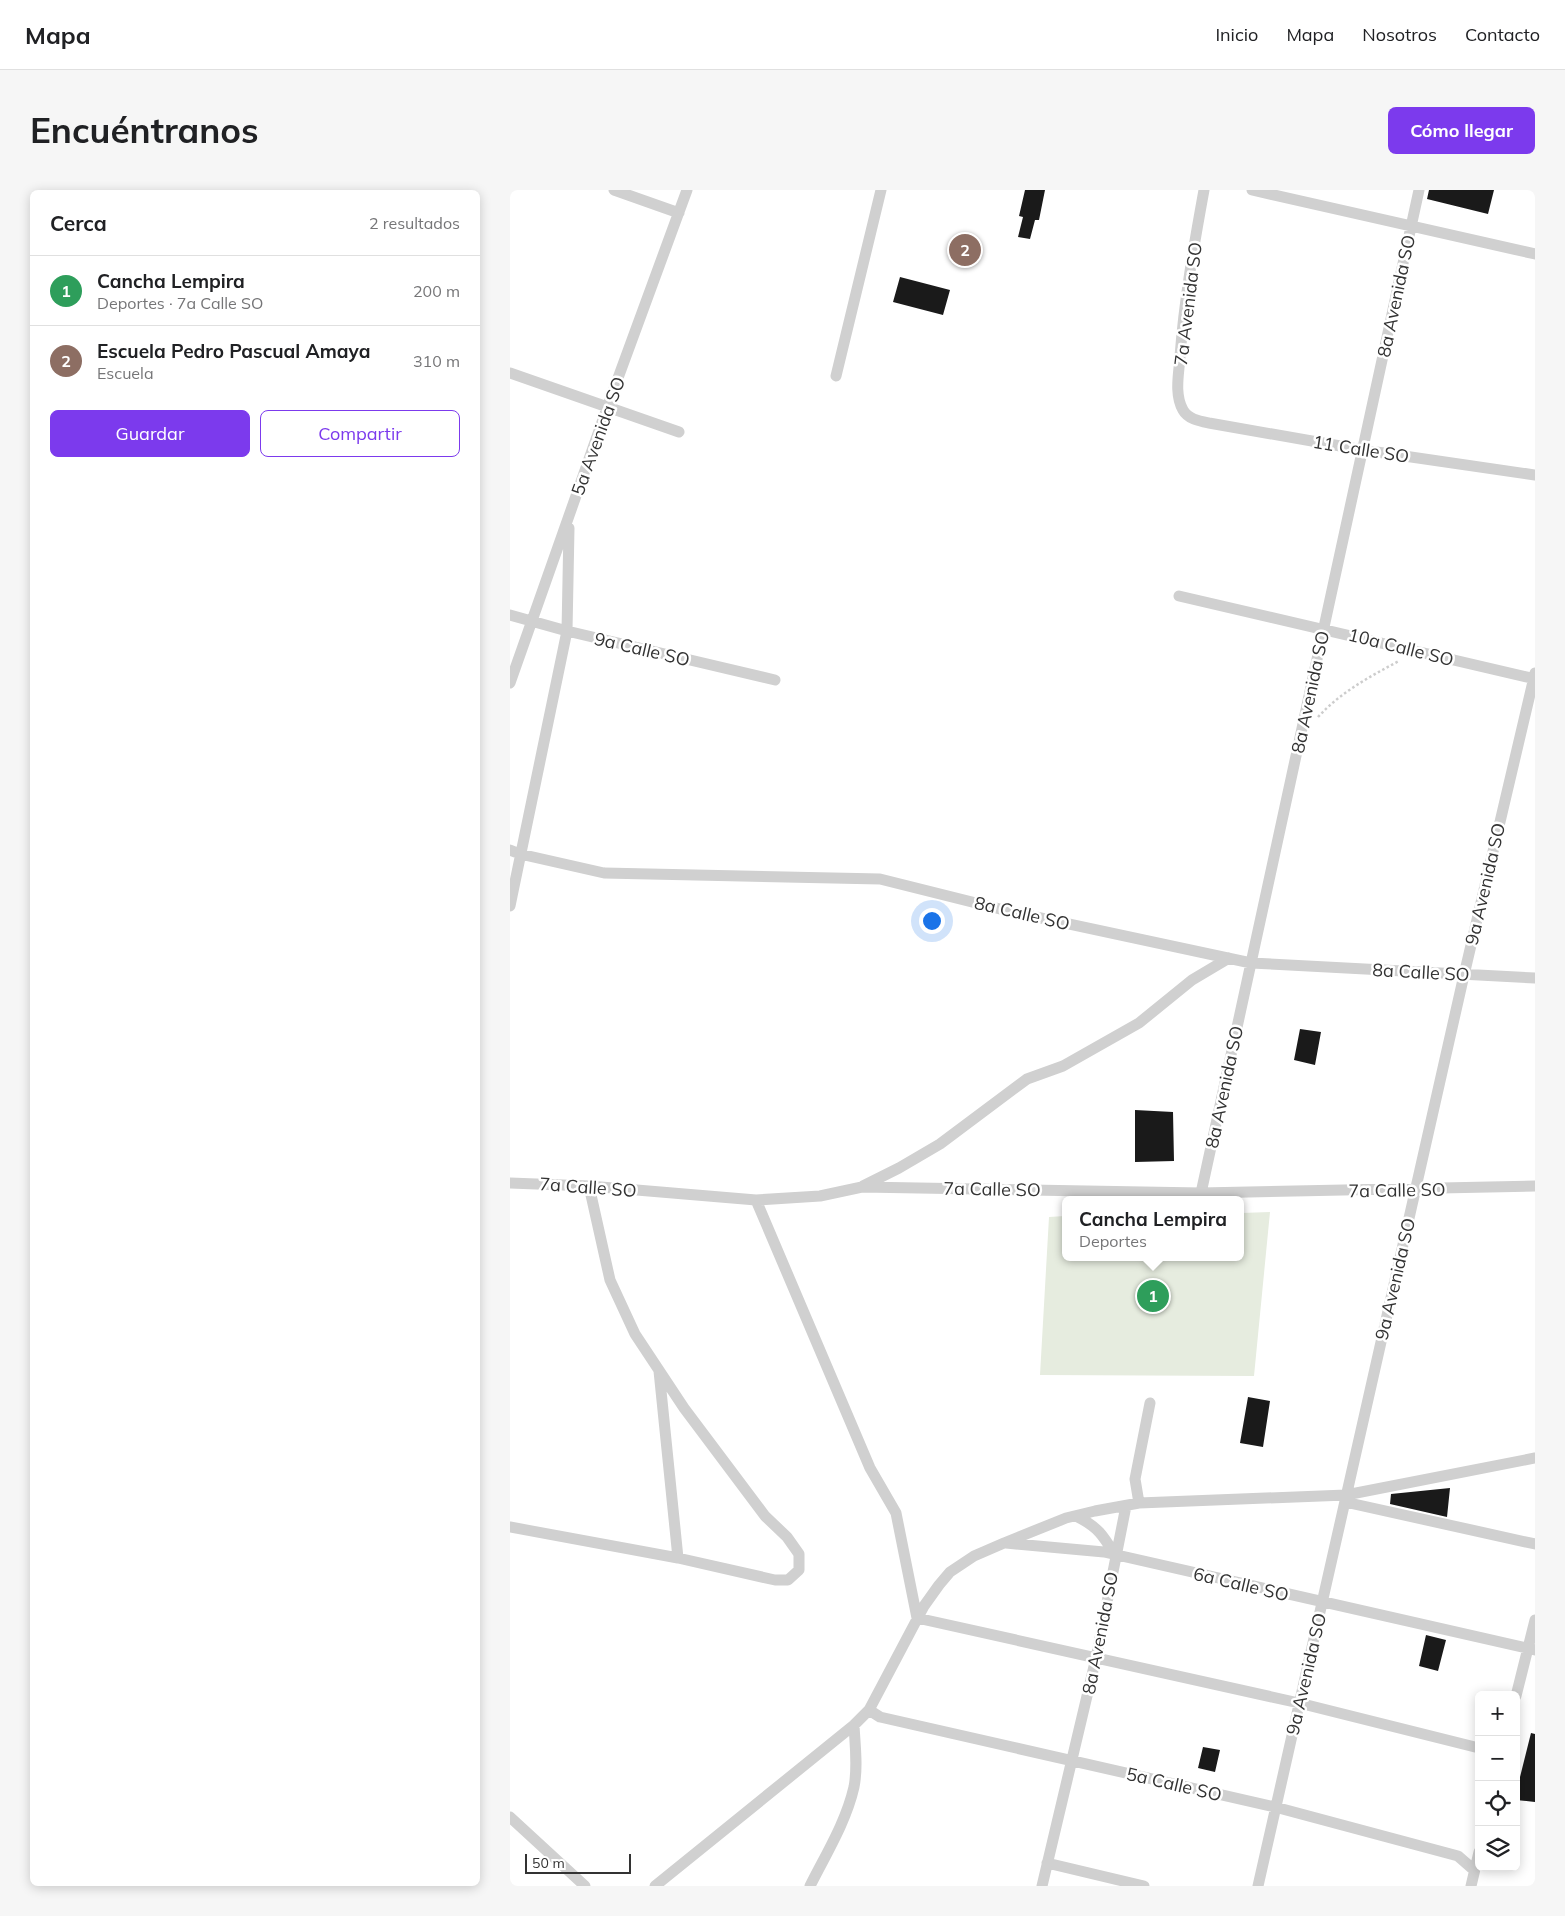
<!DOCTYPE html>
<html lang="es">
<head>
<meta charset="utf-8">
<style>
	:root { --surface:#fff; --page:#f6f6f6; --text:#202124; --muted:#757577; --line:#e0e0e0; --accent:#7c3aed }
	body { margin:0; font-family:Mulish,sans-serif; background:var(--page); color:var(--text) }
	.controls { position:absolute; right:15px; bottom:15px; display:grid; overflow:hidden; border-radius:8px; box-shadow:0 2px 12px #0003 }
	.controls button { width:45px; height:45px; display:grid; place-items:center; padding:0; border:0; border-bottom:1px solid var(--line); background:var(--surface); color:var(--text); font:25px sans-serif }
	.scale { position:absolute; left:15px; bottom:12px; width:106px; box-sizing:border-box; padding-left:5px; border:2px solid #333; border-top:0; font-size:14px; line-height:18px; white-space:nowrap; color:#333; -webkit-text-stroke:4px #fff; paint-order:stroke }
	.you { position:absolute; left:421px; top:730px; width:18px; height:18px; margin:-12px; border:4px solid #fff; border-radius:50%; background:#1a73e8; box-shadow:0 0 0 8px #1a73e833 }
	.badge { display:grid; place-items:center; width:32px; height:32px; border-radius:50%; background:var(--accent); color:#fff; font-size:16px; font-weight:700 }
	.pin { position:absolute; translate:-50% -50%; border:2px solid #fff; box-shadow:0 1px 5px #0006 }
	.popup { position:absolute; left:552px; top:1006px; width:182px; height:65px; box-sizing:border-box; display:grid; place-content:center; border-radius:8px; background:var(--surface); filter:drop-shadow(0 1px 4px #0005); font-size:16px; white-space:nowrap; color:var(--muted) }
	.popup b { font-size:19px; color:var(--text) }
	.popup::after { content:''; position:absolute; left:50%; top:100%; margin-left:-10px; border:10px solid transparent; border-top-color:var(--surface) }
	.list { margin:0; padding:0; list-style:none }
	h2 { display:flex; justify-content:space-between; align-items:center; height:65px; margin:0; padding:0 20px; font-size:21px }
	h2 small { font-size:16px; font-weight:400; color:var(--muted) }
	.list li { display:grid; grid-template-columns:32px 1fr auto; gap:15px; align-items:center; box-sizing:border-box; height:70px; padding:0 20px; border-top:1px solid var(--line) }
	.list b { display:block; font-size:19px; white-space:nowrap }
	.list p { margin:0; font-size:16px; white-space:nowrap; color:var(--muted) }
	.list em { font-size:16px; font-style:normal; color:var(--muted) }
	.actions { display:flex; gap:10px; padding:15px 20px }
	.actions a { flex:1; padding:11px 0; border:1px solid var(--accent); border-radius:8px; text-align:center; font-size:18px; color:var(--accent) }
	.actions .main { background:var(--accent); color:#fff }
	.icon { flex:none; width:28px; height:28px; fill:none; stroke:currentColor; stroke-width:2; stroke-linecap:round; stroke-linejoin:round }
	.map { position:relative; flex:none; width:1025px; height:1696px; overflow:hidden; border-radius:8px }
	header { display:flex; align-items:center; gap:30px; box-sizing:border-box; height:70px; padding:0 25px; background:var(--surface); border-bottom:1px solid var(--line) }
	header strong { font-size:24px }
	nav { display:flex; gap:28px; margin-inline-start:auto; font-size:18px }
	.intro { display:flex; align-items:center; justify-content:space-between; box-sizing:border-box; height:120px; padding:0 30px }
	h1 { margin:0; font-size:35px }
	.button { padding:12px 22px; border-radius:8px; background:var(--accent); color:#fff; font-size:18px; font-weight:700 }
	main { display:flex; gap:30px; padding:0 30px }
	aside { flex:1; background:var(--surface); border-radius:8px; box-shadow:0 2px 12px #0003 }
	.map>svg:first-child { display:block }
	.green { fill:#e6ecdf }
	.building { fill:#1a1a1a }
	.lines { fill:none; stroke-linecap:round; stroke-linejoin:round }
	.path { stroke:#cdcdcd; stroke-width:2.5; stroke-dasharray:2.5 2.5; stroke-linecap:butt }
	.street { stroke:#d0d0d0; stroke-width:11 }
	.labels { text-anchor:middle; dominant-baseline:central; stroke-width:5; stroke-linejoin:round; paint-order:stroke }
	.street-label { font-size:18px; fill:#333; stroke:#fff }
</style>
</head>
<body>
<header>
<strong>Mapa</strong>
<nav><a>Inicio</a><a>Mapa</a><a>Nosotros</a><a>Contacto</a></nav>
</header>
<div class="intro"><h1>Encuéntranos</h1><a class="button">Cómo llegar</a></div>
<main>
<aside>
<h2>Cerca<small>2 resultados</small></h2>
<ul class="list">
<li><span class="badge" style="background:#2e9e5b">1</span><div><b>Cancha Lempira</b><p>Deportes · 7a Calle SO</p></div><em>200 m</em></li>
<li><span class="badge" style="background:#8d6e63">2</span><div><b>Escuela Pedro Pascual Amaya</b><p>Escuela</p></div><em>310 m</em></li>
</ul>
<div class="actions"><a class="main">Guardar</a><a>Compartir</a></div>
</aside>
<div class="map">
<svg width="1025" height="1696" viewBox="0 0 1025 1696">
	<rect width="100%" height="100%" fill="#fff"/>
	<!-- green -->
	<path class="green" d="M 760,1022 L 744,1186 L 530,1185 L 539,1027 L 555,1026 L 556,1067 L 730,1067 L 731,1023 Z"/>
	<!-- building -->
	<path class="building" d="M 515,0 L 535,0 L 529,30 L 525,30 L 520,49 L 508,47 L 513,27 L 509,26 Z
		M 919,0 L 984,0 L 978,24 L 917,9 Z
		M 390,87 L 440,100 L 433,125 L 383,112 Z
		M 790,839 L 811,842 L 805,875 L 784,870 Z
		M 625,920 L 663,922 L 664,971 L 625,972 Z
		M 738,1207 L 760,1211 L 753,1257 L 730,1253 Z
		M 940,1298 L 937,1327 L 880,1314 L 881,1304 Z
		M 916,1445 L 936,1450 L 928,1481 L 909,1476 Z
		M 1021,1543 L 1025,1544 L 1025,1612 L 1006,1610 L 1006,1603 Z
		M 693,1557 L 710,1560 L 705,1582 L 688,1578 Z"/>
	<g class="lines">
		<!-- path -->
		<path class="path" d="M 808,527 C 831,502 859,487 889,471"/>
		<!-- street -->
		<path class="street" d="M 104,0 L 169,23
			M 694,0 C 684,55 674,111 670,167 C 669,183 664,204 673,220 C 678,229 689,231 699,233 L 853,260 L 1025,285
			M 742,0 L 1025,64
			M 0,183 L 169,242
			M 326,186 L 371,0
			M 669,406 L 1025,489
			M 0,425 L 57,441 L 265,490
			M 0,493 L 97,218 L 177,0
			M 0,660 L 10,664 L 94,683 L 370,689 L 494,720 L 741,773 L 1025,788
			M 0,716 L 57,441 L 59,338
			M 0,993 L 79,996 L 246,1010 L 310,1006 L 352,997 L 691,1003 L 1025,996
			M 353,996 L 389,978 L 430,954 L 517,889 L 553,876 L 629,833 L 682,790 L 719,768
			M 691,1003 L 909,0
			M 246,1010 L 360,1278 L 386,1323 L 407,1428 L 789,1513 L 969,1558
			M 149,1181 L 168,1368
			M 835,1312 L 1025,1354
			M 629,1313 L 625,1289 L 640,1213
			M 566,1326 C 588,1337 593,1345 605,1365
			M 0,1337 L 168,1368 L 265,1390 L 278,1390 L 289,1380 L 289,1364 L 277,1347 L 255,1326 L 174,1218 L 125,1144 L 100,1090 L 79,996
			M 496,1353 L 594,1362 L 1025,1460
			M 1006,1506 L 1025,1430
			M 359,1520 L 370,1527 L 765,1617 L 948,1666 L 964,1680
			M 0,1627 L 75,1696
			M 537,1673 L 634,1696
			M 145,1696 L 344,1535 L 359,1520 L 414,1416 L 429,1395 L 440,1382 L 464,1366 L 494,1353 L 556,1328 L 585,1321 L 629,1313 L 836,1305 L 1025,1268
			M 300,1696 C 316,1664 336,1632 344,1597 C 348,1577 345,1555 344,1535
			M 532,1696 L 586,1468 L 616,1316
			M 748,1696 L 954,785 L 1025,483
			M 961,1696 L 969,1662"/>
	</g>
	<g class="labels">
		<!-- street labels -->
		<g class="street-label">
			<text transform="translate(886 106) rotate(-78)">8a Avenida SO</text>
			<text transform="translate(678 114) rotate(-83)">7a Avenida SO</text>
			<text transform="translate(88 246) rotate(-70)">5a Avenida SO</text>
			<text transform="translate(851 259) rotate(9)">11 Calle SO</text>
			<text transform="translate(891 457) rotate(14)">10a Calle SO</text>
			<text transform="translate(132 459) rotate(13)">9a Calle SO</text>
			<text transform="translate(800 502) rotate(-78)">8a Avenida SO</text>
			<text transform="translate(975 694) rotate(-77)">9a Avenida SO</text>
			<text transform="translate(512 723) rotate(13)">8a Calle SO</text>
			<text transform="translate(911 782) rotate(3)">8a Calle SO</text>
			<text transform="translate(714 897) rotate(-78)">8a Avenida SO</text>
			<text transform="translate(78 997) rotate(4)">7a Calle SO</text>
			<text transform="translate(482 999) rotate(1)">7a Calle SO</text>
			<text transform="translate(887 1000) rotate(-1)">7a Calle SO</text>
			<text transform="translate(885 1089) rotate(-77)">9a Avenida SO</text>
			<text transform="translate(731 1394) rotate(13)">6a Calle SO</text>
			<text transform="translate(590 1443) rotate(-79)">8a Avenida SO</text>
			<text transform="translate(796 1484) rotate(-77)">9a Avenida SO</text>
			<text transform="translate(664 1594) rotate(13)">5a Calle SO</text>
		</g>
	</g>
</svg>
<div class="controls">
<button>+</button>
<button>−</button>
<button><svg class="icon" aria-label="locate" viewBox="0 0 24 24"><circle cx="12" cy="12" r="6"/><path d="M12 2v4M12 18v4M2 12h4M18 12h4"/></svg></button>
<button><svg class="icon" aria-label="layers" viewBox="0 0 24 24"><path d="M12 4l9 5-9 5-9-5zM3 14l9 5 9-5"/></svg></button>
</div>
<div class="scale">50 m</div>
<div class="you"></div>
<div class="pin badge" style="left:643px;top:1106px;background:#2e9e5b">1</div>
<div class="popup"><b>Cancha Lempira</b>Deportes</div>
<div class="pin badge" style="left:455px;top:60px;background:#8d6e63">2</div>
</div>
</main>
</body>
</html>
